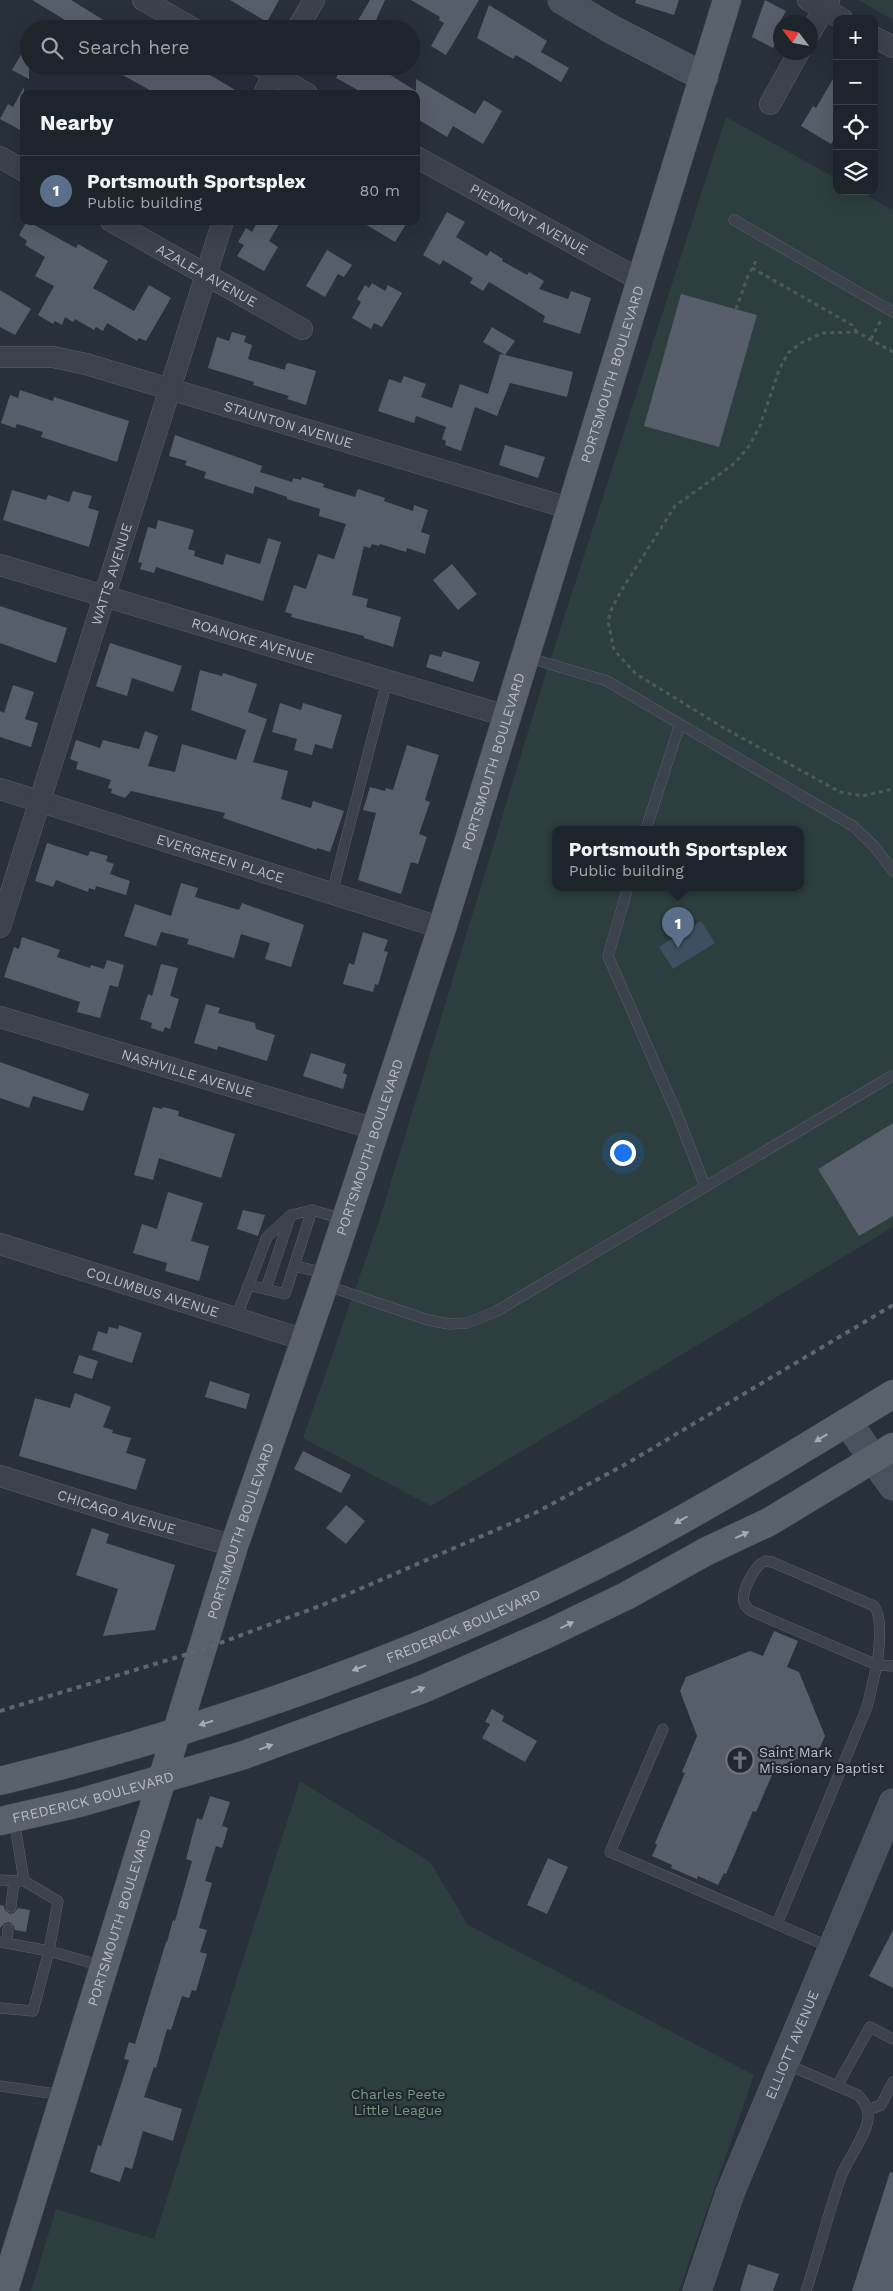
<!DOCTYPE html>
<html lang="en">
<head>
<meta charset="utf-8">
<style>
	:root { --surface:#1d242c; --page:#252c34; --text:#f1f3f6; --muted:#a0a4a9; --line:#3b4148; --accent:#97baeb }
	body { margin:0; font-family:"Work Sans",sans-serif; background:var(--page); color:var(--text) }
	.controls { position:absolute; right:15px; top:15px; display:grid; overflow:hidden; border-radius:10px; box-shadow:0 5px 20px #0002 }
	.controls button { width:45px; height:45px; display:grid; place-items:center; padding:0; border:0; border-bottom:1px solid var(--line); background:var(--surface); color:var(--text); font:25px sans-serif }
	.compass { position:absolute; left:773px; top:15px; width:45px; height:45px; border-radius:50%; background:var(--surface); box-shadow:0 5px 20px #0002; rotate:302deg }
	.you { position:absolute; left:622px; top:1152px; width:18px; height:18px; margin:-12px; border:4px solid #fff; border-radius:50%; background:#1a73e8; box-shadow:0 0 0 8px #1a73e833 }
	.badge { display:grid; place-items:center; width:32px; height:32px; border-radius:50%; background:var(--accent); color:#fff; font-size:16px; font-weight:700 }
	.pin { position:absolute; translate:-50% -41px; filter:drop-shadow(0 1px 2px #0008) }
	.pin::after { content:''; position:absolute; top:26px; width:18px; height:15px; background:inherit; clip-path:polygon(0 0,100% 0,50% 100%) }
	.popup { position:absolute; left:552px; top:826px; width:252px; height:65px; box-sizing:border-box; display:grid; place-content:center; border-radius:10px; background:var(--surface); filter:drop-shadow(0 1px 4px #0005); font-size:16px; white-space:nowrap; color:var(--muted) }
	.popup b { font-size:19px; color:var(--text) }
	.popup::after { content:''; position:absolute; left:50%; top:100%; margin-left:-10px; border:10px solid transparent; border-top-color:var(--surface) }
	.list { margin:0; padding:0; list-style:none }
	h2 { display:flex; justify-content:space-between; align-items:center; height:65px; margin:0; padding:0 20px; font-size:21px }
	h2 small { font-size:16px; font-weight:400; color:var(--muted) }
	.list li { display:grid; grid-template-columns:32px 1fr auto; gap:15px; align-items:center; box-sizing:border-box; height:70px; padding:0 20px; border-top:1px solid var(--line) }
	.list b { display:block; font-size:19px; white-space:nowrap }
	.list p { margin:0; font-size:16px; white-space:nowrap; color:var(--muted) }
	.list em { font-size:16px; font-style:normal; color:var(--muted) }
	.icon { flex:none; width:28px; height:28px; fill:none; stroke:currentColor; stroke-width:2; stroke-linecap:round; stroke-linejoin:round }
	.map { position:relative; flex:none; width:893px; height:2291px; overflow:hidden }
	.search { position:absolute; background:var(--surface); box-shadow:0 5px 20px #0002; left:20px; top:20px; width:400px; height:55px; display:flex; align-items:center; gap:12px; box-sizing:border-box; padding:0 18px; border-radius:28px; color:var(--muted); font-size:19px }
	.panel { position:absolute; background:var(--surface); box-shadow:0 5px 20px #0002; left:20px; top:90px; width:400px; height:135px; border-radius:10px }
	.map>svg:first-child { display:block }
	.green { fill:#2c3e3e; fill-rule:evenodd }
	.water { fill:#3f4f61 }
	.building { fill:#555e6a }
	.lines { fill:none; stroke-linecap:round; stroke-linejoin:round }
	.lane-casing { stroke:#596069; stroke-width:11 }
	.street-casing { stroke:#596069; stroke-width:22 }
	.secondary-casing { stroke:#596069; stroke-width:29 }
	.primary-casing { stroke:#444b54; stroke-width:29 }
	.path { stroke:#4b5b5d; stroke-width:3; stroke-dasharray:4 4; stroke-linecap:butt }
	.lane { stroke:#3b424b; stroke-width:10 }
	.street { stroke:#3b424b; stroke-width:21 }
	.secondary { stroke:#49515e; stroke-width:28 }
	.primary { stroke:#59616b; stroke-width:28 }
	.rail { stroke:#5d6672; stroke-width:4; stroke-dasharray:5 5; stroke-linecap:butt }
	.oneway { fill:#a3abb4 }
	.labels { text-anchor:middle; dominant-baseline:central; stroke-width:4.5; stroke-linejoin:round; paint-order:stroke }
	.street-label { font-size:14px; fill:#b6bdc6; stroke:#202730 }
	.poi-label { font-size:14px; fill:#b6bdc6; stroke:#202730; text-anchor:start }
	.park-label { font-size:14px; fill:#77997f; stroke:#202730 }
</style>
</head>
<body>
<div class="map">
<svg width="893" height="2291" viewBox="0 0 893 2291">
	<rect width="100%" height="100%" fill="#27303b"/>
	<!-- green -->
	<path class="green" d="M 858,0 L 893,0 L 893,20 Z
		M 726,117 L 837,179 L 837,191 L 859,191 L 893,210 L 893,1227 L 431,1506 L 303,1438 L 379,1221 L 545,676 ZM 556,829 L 800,829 L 800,887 L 556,887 Z
		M 300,1781 L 430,1862 L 468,1925 L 754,2075 L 679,2291 L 31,2291 L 56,2209 L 154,2239 Z"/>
	<!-- water -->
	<path class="water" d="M 701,921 L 715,943 L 673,969 L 659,947 Z"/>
	<!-- building -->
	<path class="building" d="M 32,0 L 71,0 L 118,29 L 80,29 Z
		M 230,0 L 279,0 L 267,22 Z
		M 370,0 L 385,0 L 372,29 L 357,22 Z
		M 411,0 L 479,0 L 446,55 L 431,46 L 444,23 L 439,20 L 440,17 Z
		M 636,0 L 679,0 L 674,15 L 635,3 Z
		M 765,0 L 786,11 L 780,22 L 780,34 L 773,48 L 752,37 Z
		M 489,5 L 547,41 L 541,52 L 569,68 L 561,82 L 516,55 L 513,59 L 477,38 Z
		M 29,41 L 29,79 L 12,70 Z
		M 106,66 L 195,66 L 242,94 L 157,94 Z
		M 342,66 L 376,66 L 416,91 L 416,79 L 475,114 L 484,100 L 502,111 L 483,144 L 453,126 L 447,137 L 416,118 L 416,94 L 365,94 L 336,78 Z
		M 837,72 L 837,135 L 831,144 L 801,126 L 813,106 L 816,108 Z
		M 24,87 L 24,132 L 0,119 L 8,104 L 13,107 Z
		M 447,212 L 465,222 L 456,237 L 487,256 L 490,251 L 503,259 L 502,261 L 527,275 L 529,272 L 544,281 L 539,289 L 568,299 L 571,291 L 591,298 L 580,334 L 543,322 L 545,316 L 489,282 L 483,291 L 470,283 L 473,278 L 443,260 L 440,265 L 423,255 Z
		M 27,221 L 76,248 L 78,244 L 108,261 L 93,288 L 134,311 L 149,285 L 171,298 L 146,341 L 139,338 L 137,341 L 107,323 L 103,331 L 96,327 L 94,330 L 75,319 L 73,322 L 65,317 L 62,325 L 55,321 L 53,324 L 38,315 L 54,286 L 35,276 L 45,257 L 25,245 L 27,241 L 19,235 Z
		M 258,221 L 281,221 L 269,241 L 278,247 L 264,271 L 237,256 L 244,245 L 238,242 L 246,228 L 252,232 Z
		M 360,221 L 408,221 L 395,242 Z
		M 327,250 L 352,265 L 344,277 L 338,274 L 325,297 L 306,286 Z
		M 372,283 L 385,291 L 388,285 L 402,293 L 382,327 L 374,323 L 371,329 L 352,318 L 361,302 L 357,299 L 365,285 L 369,288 Z
		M 0,290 L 31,309 L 15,335 L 0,327 Z
		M 681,294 L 757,315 L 719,447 L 644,426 Z
		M 492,327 L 515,341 L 505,355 L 573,372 L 567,397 L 510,383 L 497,416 L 475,407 L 461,451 L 445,445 L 446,441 L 442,439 L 446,427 L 416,416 L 414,423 L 378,411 L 389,379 L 401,383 L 404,376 L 426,384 L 421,397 L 452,408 L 460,384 L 488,394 L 500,354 L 505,355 L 483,342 Z
		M 232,332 L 246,336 L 244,342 L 252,345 L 248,359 L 285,370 L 286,364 L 289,363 L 316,371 L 306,405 L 287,399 L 289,396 L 253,385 L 254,382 L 208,368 L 217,337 L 229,341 Z
		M 20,390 L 53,401 L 54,397 L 129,421 L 117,462 L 41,437 L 43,432 L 17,424 L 15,428 L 1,423 L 10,395 L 18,398 Z
		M 175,435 L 262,466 L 260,472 L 292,482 L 293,478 L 301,480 L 302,477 L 324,484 L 323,487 L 355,497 L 358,489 L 385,498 L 384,501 L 413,511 L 414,505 L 428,510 L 421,532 L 430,535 L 425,554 L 407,548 L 406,552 L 380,544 L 379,546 L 372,544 L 370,548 L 364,546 L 352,595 L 368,599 L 366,607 L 401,617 L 393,647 L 364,638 L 364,636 L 291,617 L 292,614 L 285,612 L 294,585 L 306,589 L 318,554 L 334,559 L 346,524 L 319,516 L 320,509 L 287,499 L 287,497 L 255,486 L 253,494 L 204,478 L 206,472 L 185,465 L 187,461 L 169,456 Z
		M 505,445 L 545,457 L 538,478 L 499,465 Z
		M 12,490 L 46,500 L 48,495 L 69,502 L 73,491 L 92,496 L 88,508 L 99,511 L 89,547 L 3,520 Z
		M 158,520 L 194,530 L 188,549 L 195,551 L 194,556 L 223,565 L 226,554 L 260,564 L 268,538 L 281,542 L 263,601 L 156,567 L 154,573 L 140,569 L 142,563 L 138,562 L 148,527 L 156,529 Z
		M 452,564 L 477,594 L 458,610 L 433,580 Z
		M 0,606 L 67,628 L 56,663 L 0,643 Z
		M 110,643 L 182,666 L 173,692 L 132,678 L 127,696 L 96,686 Z
		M 443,651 L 480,662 L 473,682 L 426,667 L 430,654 L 441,657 Z
		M 200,670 L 222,676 L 223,673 L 257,684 L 248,712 L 267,719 L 253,762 L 288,771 L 281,799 L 311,808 L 313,801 L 344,811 L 330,852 L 317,848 L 317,850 L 223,818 L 225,813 L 131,791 L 125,798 L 111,793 L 112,789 L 108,788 L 111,780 L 76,769 L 78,762 L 70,759 L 76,740 L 100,748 L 103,740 L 139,749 L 145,731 L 158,736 L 148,766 L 175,772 L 182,744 L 236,760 L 246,730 L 191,710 Z
		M 13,685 L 34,692 L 25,719 L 38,723 L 31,747 L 0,737 L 0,711 L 4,713 Z
		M 280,703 L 301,710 L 303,703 L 342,715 L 332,749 L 315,744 L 312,755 L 294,750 L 297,739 L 272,732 Z
		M 407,745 L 439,755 L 425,800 L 430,802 L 419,834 L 427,837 L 418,864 L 411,862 L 401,894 L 358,880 L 376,813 L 363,810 L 370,787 L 385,791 L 386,788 L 393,790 Z
		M 47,843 L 88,856 L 90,851 L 108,856 L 106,861 L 114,864 L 110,874 L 130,881 L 126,895 L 96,886 L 95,890 L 89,888 L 88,892 L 56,880 L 53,887 L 35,881 Z
		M 181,883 L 198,888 L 195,897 L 239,910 L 242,903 L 304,925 L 291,967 L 265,959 L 270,943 L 241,934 L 234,958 L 187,944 L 189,939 L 161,932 L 156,946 L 124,936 L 135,904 L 171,916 Z
		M 363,932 L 388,940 L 384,951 L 388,952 L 378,985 L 375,984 L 373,992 L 343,984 L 349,963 L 354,965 Z
		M 22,937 L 60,950 L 57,957 L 90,968 L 91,965 L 104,969 L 107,960 L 124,965 L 118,987 L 110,985 L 100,1018 L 77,1012 L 80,1002 L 4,977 L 14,947 L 19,949 Z
		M 161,964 L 178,968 L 170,996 L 179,999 L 170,1029 L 165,1027 L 163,1032 L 151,1028 L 152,1023 L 140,1019 L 148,994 L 152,996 Z
		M 206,1004 L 220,1008 L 218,1013 L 255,1023 L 256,1029 L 275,1035 L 267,1061 L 218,1046 L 217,1050 L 194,1043 Z
		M 311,1053 L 346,1064 L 343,1073 L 347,1075 L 343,1089 L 303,1076 Z
		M 0,1062 L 89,1094 L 83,1111 L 33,1096 L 29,1108 L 0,1098 Z
		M 153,1107 L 162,1109 L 163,1107 L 179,1111 L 178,1116 L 235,1134 L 221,1178 L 159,1158 L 153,1180 L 134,1175 Z
		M 893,1123 L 893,1216 L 859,1236 L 818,1169 Z
		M 168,1192 L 203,1203 L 191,1241 L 209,1246 L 199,1281 L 165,1271 L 167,1263 L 133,1253 L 142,1224 L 157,1229 Z
		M 243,1210 L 265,1215 L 258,1236 L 237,1229 Z
		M 119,1325 L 142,1333 L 132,1363 L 92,1350 L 98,1331 L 107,1334 L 109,1327 L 118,1329 Z
		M 79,1355 L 98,1361 L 92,1379 L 73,1373 Z
		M 210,1381 L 250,1394 L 246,1409 L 205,1397 Z
		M 75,1393 L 111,1407 L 103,1427 L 113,1430 L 112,1433 L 131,1438 L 126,1453 L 146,1459 L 136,1490 L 19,1456 L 35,1398 L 70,1408 Z
		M 303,1451 L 351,1475 L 341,1493 L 294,1469 Z
		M 346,1505 L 365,1521 L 346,1544 L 326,1528 Z
		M 92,1528 L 109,1534 L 106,1543 L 175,1565 L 155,1630 L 103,1636 L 118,1589 L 76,1575 Z
		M 774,1631 L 798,1641 L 787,1667 L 799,1672 L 825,1736 L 819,1750 L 775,1768 L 756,1812 L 753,1811 L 726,1874 L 724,1873 L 718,1885 L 698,1876 L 697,1879 L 671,1868 L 672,1865 L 652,1856 L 657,1845 L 655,1843 L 685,1773 L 682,1772 L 697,1736 L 680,1691 L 686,1677 L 750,1651 L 763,1656 Z
		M 492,1709 L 504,1716 L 502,1721 L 537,1741 L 525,1762 L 482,1738 L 490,1724 L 485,1722 Z
		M 210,1796 L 230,1802 L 222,1826 L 228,1828 L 222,1848 L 216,1846 L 205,1881 L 212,1883 L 199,1928 L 207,1930 L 200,1952 L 207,1954 L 196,1991 L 192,1990 L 189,1998 L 182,1996 L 171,2030 L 167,2029 L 156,2068 L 154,2067 L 144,2097 L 182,2109 L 173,2141 L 143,2131 L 132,2169 L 125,2167 L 120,2182 L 90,2172 L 98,2145 L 101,2146 L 129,2060 L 124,2059 L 129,2042 L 135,2044 L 166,1942 L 167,1942 L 173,1920 L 175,1921 L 192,1861 L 186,1859 L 197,1818 L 202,1820 Z
		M 548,1858 L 568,1867 L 547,1914 L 527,1905 Z
		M 0,1905 L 4,1906 L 5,1910 L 10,1914 L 14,1913 L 18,1908 L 30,1910 L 26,1932 L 15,1930 L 14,1926 L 9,1922 L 5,1923 L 0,1928 Z
		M 893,1930 L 893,1988 L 869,1976 Z
		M 890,2172 L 893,2173 L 893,2291 L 852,2291 Z
		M 748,2264 L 779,2274 L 773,2291 L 740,2291 Z"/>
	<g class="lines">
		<!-- lane casing -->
		<g class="lane-casing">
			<path id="lane" d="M 734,220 L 893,312
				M 526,657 L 607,681 L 853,826 L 873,845 L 893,871
				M 646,829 L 680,724
				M 628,887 L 608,956 L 677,1114 L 705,1186
				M 332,893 L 387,681
				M 294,1266 L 327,1273
				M 248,1285 L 285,1294 L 312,1210
				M 325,1285 L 428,1320 L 449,1324 L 467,1323 L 495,1312 L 893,1075
				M 266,1289 L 290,1217
				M 236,1318 L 267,1237 L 291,1215 L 312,1210 L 346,1220
				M 765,1561 L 772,1562 L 874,1606 C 883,1618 879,1650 877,1665 L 751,1611 C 748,1609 745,1607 744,1602 C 741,1591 755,1565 765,1561 Z
				M 663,1729 L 610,1852 L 832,1948
				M 14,1819 L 24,1881
				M 0,1880 L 24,1881 L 58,1901 L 49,1951 L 33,2011 L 0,2008
				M 11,1907 L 14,1881
				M 777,1924 L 867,1707 L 877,1665 L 893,1666
				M 0,1942 L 49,1951 L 103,1966
				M 7,1943 L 8,1929
				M 786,2064 L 858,2095 C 864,2102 869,2108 868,2119 C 866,2135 849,2158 842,2174 C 828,2213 819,2252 806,2291
				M 0,2086 L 63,2095
				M 837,2086 L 870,2027 L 893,2039
				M 868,2110 L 881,2105 L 893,2082"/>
		</g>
		<!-- street casing -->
		<g class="street-casing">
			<g id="street">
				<path d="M 143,0 L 194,29"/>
				<path d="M 808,0 L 842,19"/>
				<path d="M 297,29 L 314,0"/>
				<path d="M 810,33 L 829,0"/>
				<path d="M 874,37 L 893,47"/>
				<path d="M 260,66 L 307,94"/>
				<path d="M 264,94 L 277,66"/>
				<path d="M 770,104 L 799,52"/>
				<path d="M 0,157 L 24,171"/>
				<path id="s1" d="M 416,157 L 642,281"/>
				<path id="s2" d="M 111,221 L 302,329"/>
				<path id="s3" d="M 0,357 L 53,357 L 86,364 L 572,509"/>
				<path id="s4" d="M 0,565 L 506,716"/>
				<path id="s5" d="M 0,789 L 442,928"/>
				<path id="s6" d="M 0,927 L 223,221"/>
				<path id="s7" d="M 0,1017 L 375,1129"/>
				<path id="s8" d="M 0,1244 L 305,1340"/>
				<path id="s9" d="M 0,1476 L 125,1515 L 234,1546"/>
			</g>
		</g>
		<!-- secondary casing -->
		<g class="secondary-casing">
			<g id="secondary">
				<path d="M 562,0 L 611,29 L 704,77"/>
				<path d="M 847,1422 L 893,1486"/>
				<path id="s10" d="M 697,2291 L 730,2193 L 893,1803"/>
			</g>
		</g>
		<!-- primary casing -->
		<g class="primary-casing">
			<g id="primary">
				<path id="s11" d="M 0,1781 C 213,1729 430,1652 626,1550 C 717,1502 805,1448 893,1394"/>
				<path id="s12" d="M 0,1821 L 79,1803 L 241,1756 L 423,1689 L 545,1635 L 626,1596 L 707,1551 L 769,1522 L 893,1447"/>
				<path id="s13" d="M 4,2291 L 234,1546 L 324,1285 L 442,928 L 727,0"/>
			</g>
		</g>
		<!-- path -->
		<path class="path" d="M 752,268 L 852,325 L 857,332
			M 736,309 L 748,276 L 756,261
			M 871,339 L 881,320
			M 893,352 L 857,332 L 822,333 L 801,343 L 788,353 L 779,370 L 760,426 L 749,446 L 735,463 L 675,506 L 621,591 L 612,608 L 608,621 L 614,650 L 636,674 L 724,728 L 840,792 L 862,796 L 893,789"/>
		<!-- lane -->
		<use href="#lane" class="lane"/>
		<!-- street -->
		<use href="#street" class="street"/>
		<!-- secondary -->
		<use href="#secondary" class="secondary"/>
		<!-- primary -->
		<use href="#primary" class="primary"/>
		<!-- rail -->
		<path class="rail" d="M 0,1711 L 201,1650 L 325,1604 L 535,1513 L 626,1464 L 893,1305"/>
	</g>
	<!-- one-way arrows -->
	<defs><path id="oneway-solid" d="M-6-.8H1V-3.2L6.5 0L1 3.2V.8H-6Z" transform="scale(1.25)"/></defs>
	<g class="oneway">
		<use href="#oneway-solid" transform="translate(821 1438) rotate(149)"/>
		<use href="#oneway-solid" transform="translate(681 1520) rotate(151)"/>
		<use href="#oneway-solid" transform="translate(742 1535) rotate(-25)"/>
		<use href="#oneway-solid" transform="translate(567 1625) rotate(-26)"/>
		<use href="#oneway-solid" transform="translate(359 1668) rotate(159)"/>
		<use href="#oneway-solid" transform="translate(418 1690) rotate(-22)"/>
		<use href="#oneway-solid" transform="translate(206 1723) rotate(163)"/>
		<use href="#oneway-solid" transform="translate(266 1747) rotate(-20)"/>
	</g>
	<!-- icons -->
	<defs>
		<g id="church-ring" transform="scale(1.4375)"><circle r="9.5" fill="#202730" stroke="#6b7280" stroke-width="1.5"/><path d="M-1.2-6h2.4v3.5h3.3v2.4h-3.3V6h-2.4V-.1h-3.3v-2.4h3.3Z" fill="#6b7280"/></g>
	</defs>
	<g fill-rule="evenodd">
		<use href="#church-ring" x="740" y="1760"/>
	</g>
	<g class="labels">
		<!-- street labels -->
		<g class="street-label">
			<text stroke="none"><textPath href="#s1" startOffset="129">PIEDMONT AVENUE</textPath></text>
			<text stroke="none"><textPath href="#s2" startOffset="110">AZALEA AVENUE</textPath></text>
			<text stroke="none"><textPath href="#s13" startOffset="2011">PORTSMOUTH BOULEVARD</textPath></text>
			<text stroke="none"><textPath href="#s3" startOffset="298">STAUNTON AVENUE</textPath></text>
			<text stroke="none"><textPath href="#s6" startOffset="370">WATTS AVENUE</textPath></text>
			<text stroke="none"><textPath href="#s4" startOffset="264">ROANOKE AVENUE</textPath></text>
			<text stroke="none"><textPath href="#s13" startOffset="1606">PORTSMOUTH BOULEVARD</textPath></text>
			<text stroke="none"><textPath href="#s5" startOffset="231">EVERGREEN PLACE</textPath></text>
			<text stroke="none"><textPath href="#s7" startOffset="196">NASHVILLE AVENUE</textPath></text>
			<text stroke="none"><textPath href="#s13" startOffset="1201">PORTSMOUTH BOULEVARD</textPath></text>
			<text stroke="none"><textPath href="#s8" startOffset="160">COLUMBUS AVENUE</textPath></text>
			<text stroke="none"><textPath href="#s9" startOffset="122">CHICAGO AVENUE</textPath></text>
			<text stroke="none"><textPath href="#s13" startOffset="796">PORTSMOUTH BOULEVARD</textPath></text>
			<text stroke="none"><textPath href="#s11" startOffset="489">FREDERICK BOULEVARD</textPath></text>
			<text stroke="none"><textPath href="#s12" startOffset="96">FREDERICK BOULEVARD</textPath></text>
			<text stroke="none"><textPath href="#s13" startOffset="391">PORTSMOUTH BOULEVARD</textPath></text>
			<text stroke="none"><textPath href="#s10" startOffset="264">ELLIOTT AVENUE</textPath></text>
		</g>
		<!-- poi labels -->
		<g class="poi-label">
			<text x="759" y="1752">Saint Mark<tspan x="759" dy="16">Missionary Baptist</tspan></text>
		</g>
		<!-- park labels -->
		<g class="park-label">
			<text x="398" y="2094">Charles Peete<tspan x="398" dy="16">Little League</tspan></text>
		</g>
	</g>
</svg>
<div class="controls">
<button>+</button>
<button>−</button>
<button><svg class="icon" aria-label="locate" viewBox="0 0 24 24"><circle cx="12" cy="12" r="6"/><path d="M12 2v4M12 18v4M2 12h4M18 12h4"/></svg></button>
<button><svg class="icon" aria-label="layers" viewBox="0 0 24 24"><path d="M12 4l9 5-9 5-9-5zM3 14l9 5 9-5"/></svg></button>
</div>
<svg class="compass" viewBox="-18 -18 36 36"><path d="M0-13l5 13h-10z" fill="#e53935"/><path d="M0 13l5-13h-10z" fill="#a0a4a9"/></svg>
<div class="you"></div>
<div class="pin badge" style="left:678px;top:948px;background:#5c6f8a">1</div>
<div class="popup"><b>Portsmouth Sportsplex</b>Public building</div>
<div class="search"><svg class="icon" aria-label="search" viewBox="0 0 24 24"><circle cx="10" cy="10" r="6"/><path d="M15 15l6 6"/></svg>Search here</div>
<section class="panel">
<h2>Nearby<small></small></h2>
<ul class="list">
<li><span class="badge" style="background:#5c6f8a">1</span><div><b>Portsmouth Sportsplex</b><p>Public building</p></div><em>80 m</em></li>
</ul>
</section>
</div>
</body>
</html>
